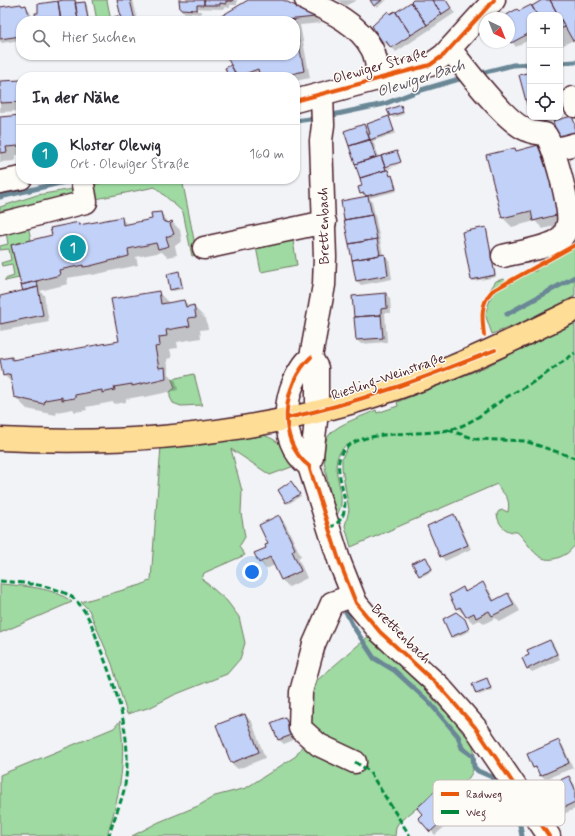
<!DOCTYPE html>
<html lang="de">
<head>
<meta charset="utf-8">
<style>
	:root { --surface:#fff; --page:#f2f2f3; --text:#2b2b33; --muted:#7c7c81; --line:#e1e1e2; --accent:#d1495b }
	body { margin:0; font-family:Mynerve,sans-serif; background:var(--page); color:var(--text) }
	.controls { position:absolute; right:12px; top:12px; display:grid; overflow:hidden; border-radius:8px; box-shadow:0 1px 3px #0004 }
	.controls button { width:36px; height:36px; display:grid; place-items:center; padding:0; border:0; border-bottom:1px solid var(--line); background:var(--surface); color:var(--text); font:20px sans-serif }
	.compass { position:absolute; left:479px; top:12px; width:36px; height:36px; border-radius:50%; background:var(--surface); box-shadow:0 1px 3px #0004; rotate:137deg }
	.you { position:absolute; left:252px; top:572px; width:14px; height:14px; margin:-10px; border:3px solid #fff; border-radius:50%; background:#1a73e8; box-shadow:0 0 0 6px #1a73e833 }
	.badge { display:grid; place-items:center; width:26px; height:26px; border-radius:50%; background:var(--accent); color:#fff; font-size:13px; font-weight:700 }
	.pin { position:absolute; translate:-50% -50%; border:2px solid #fff; box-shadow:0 1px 4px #0006 }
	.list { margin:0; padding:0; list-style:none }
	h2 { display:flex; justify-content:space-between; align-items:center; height:52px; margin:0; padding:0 16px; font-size:17px }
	h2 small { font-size:13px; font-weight:400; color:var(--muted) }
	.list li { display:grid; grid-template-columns:26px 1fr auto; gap:12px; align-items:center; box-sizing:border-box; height:60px; padding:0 16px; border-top:1px solid var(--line) }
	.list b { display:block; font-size:15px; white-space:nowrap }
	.list p { margin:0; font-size:13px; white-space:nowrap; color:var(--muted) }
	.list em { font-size:13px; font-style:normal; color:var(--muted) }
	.icon { flex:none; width:22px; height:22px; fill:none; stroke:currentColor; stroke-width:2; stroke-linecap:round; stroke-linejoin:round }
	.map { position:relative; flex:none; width:575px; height:836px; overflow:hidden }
	.search { position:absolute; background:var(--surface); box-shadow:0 1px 3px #0004; left:16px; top:16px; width:284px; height:44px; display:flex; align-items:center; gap:10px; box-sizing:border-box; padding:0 14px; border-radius:16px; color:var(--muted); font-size:15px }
	.panel { position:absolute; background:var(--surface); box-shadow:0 1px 3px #0004; left:16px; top:72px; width:284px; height:112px; border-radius:16px }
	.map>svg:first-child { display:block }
	.green { fill:#9edaa1; stroke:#747c66 }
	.shadow { fill:#0003 }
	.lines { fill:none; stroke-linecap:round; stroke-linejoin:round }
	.stream { stroke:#6a8796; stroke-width:5 }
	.building { fill:#c2d1f8; stroke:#4a1f2b }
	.minor-casing { stroke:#4a1f2b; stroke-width:25 }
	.major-casing { stroke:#4a1f2b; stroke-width:25 }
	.minor { stroke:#fdfcf7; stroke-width:22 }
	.major { stroke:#fedd96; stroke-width:22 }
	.quiet { stroke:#00873e; stroke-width:3; stroke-dasharray:6 3; stroke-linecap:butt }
	.cycleway-casing { stroke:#fdfcf7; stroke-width:6 }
	.cycleway { stroke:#e8590c; stroke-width:4 }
	.labels { text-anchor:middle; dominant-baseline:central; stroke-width:3; stroke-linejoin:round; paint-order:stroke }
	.street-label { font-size:14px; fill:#4a1f2b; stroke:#fdfcf7 }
	.water-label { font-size:15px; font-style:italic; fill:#5a5361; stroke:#fdfcf7 }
	.key { fill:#fdfcf7; stroke:#c7baba; stroke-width:1 }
	.key-label { font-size:11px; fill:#4a1f2b }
</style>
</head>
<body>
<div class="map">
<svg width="575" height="836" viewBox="0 0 575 836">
	<rect width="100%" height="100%" fill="#f1f3f7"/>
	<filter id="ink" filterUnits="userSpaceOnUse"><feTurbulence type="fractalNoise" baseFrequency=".025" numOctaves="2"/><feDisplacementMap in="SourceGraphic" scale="8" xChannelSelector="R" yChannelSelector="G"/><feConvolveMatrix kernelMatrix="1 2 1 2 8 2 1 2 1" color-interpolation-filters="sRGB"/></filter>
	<g filter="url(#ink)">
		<!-- green -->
		<path class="green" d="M 93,0 L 107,0 L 111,21 L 97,21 Z
			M 119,179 L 182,179 L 197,255 L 192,256 L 183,212 L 155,187 L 91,200 L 88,186 Z
			M 79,188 L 80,196 L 0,211 L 0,207 L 37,195 Z
			M 27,221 L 31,240 L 11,245 L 19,278 L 5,281 L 5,279 L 14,276 L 12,264 L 2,266 L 1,263 L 11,260 L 9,249 L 0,250 L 0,246 L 8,244 L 6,232 Z
			M 292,235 L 297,265 L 261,272 L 255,242 Z
			M 569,242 L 575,243 L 575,295 L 567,302 L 549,311 L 544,311 L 524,322 L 492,334 L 485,314 L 492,294 L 490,290 L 496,281 L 504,279 L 509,284 L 511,284 L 512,280 L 515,280 L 521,273 L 536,271 L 548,250 L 555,255 Z
			M 575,322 L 575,546 C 571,548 570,552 566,554 C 538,570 533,547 517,532 C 506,533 498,525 497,514 L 499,511 L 503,510 L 508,512 C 511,495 503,496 497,484 L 351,547 L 345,526 L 349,510 L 342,468 L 342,458 L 347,449 L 346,445 C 326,464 343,481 341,504 C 341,508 338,512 337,516 C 332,497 316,451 329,435 C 339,423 362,417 376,410 L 377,413 L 398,406 L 397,402 L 483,368 Z
			M 194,374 L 202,405 L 181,406 L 173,403 L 170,397 L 170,392 L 175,388 L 172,379 Z
			M 256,434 C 277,436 285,449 297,465 L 270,475 L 231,449 L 242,491 L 241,513 L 245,537 L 239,547 L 245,555 L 204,573 L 202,579 L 227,601 L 239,617 L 245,643 L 240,659 L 227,674 L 174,695 L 151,707 L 127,714 L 112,664 L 89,610 L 81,602 L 141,585 L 151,580 L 161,446 Z
			M 0,584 C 23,586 54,587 72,602 L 0,633 Z
			M 370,635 L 409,672 L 444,711 C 455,713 456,719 459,728 C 461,732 465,734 468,737 C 479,752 477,775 461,785 C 453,789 448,789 441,785 L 418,807 L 399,822 L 396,827 L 395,836 L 132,836 L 159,822 L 198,806 L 215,796 L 246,788 L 296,756 L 314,727 L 310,722 L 308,688 Z
			M 120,721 C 127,761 119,797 107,836 L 0,836 L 0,775 L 114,728 Z"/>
		<!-- shadow -->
		<path class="shadow" d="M 69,0 L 75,0 L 79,4 L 85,3 L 87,5 L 89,21 L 37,21 Z
			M 118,0 L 133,0 L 138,21 L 116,21 L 123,19 Z
			M 181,0 L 237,0 L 237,5 L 230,5 L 230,8 L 224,7 L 224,9 L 184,8 L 184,10 L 201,11 L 201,14 L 185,13 L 180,9 Z
			M 250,0 L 280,0 L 314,16 L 321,23 L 300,25 L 310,78 L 295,81 L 295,77 L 229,77 L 233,65 L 228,55 L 295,55 L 295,21 L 215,21 Z
			M 338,0 L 357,0 L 345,6 Z
			M 371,0 L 387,0 L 377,7 Z
			M 415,0 L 446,0 L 455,13 L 396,52 L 390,45 L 388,46 L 384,42 L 390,15 L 396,13 Z
			M 544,0 L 575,0 L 575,42 L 573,40 L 560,47 L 560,15 L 530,15 L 530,39 L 516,47 L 509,38 L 509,18 L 503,18 L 531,6 L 532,7 Z
			M 26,7 L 30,11 L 33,21 L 21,21 L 21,40 L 2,43 L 0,41 L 0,8 Z
			M 21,80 L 21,111 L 0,112 L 0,81 Z
			M 400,106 L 404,114 L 393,118 L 389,111 Z
			M 21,116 L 21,155 L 15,155 L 15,161 L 0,162 L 0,118 Z
			M 531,117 L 550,117 L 552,124 L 538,129 Z
			M 389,118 L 396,133 L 373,141 L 379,157 L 381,157 L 384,160 L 397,152 L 399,154 L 401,161 L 387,166 L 387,168 L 402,163 L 388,169 L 391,177 L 394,178 L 397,191 L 369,198 L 372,201 L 383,255 L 389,260 L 392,279 L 361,285 L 357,281 L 367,197 L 366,194 L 363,195 L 361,193 L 363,187 L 345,132 L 364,125 L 370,131 Z
			M 515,149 L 517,151 L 572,221 L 543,229 L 535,221 L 512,227 L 503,218 L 487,156 Z
			M 161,213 L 170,224 L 172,222 L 180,230 L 182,241 L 175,246 L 177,255 L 167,257 L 162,252 L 136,257 L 138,265 L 93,275 L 91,274 L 67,278 L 68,284 L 40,291 L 44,295 L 49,322 L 0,331 L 0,297 L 24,291 L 12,246 L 53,236 L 78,223 L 81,226 L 121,218 L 128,225 L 153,220 Z
			M 486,228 L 487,230 L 496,277 L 474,281 L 472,280 Z
			M 179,272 L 184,289 L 173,291 L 171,289 Z
			M 158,292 L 170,304 L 184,301 L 190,307 L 194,307 L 206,319 L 208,329 L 200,330 L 201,338 L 177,342 L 178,348 L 170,349 L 172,358 L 167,359 L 169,374 L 176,381 L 178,390 L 145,397 L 143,396 L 126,399 L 126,402 L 115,404 L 113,402 L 86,407 L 87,410 L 75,412 L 73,409 L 57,412 L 56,415 L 27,409 L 15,397 L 13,384 L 4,375 L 11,358 L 15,361 L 120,342 Z
			M 385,294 L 390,298 L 391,313 L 385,313 L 387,342 L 361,344 L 357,340 Z
			M 293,485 L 301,496 L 288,504 L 287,502 Z
			M 454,515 L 458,520 L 471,549 L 445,561 L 441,556 Z
			M 279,516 L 285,523 L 301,556 L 298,558 L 307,578 L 289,587 L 282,580 L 275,565 L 266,569 L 260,562 L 269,545 Z
			M 427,560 L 433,571 L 421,577 L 419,575 Z
			M 483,584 L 489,590 L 495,601 L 508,594 L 514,601 L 520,611 L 500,622 L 495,618 L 484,624 L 480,620 L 473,623 L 457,608 L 463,588 L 467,592 Z
			M 456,613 L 466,622 L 470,631 L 454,638 L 452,636 Z
			M 550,641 L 554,645 L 560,659 L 532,672 L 528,668 L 530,655 Z
			M 486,679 L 492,690 L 479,695 L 477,693 Z
			M 245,715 L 252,722 L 265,758 L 238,769 L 231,763 Z
			M 285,718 L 289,722 L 296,739 L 284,744 L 279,740 L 273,723 Z
			M 559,741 L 563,746 L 573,768 L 545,779 L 534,767 Z
			M 569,777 L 575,785 L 575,809 L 554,818 L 549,814 L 546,792 Z
			M 444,793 L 461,813 L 435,835 L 420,818 Z"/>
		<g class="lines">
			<!-- stream -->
			<path class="stream" d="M 560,63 L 575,62
				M 477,74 L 513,65 L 530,64
				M 328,116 L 384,104 L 418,91 L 466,77
				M 295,121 L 318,118
				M 0,197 L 77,179
				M 507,314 L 575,277
				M 345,610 L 353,626 L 374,658 L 394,670 L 429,702 L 458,736 L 462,748 L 473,756 L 474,767 L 478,771 L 492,777 L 494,786 L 519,820 L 522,836"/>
		</g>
		<!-- building -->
		<path class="building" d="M 64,0 L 75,0 L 78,20 L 61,21 L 58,1 Z
			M 117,0 L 130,0 L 135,21 L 122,21 Z
			M 179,0 L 204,0 L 204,5 L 197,5 L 197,10 L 180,9 Z
			M 204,0 L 233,0 L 233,1 L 226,1 L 226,4 L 220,3 L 220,5 L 204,5 Z
			M 248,0 L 283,0 L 315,15 L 315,17 L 277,21 L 213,21 Z
			M 370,0 L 382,0 L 374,6 Z
			M 413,0 L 432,0 L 442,14 L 427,25 L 411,2 Z
			M 432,0 L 446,0 L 451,8 L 442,14 Z
			M 542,0 L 550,0 L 558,15 L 537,15 L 532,6 Z
			M 550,0 L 575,0 L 575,40 L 573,41 Z
			M 58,1 L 61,21 L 36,21 L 35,13 L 38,13 L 38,4 Z
			M 85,2 L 88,19 L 78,20 L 75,3 Z
			M 411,2 L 427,25 L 411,35 L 396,12 Z
			M 21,4 L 22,6 L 26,5 L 31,21 L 21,21 L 21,36 L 0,39 L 0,7 Z
			M 531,5 L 537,15 L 530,15 L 530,33 L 511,43 L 509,40 L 509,18 L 501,18 L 517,9 L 519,11 Z
			M 388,11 L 390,14 L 395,11 L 411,35 L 391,48 L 386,41 L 383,43 L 372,26 Z
			M 121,15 L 122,21 L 115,21 L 114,17 Z
			M 560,18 L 565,27 L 560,29 Z
			M 294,19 L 295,21 L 277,21 Z
			M 295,23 L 304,71 L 279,77 L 260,77 L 258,69 L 237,77 L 226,55 L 295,55 Z
			M 231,65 L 237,77 L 227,77 L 228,76 L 225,68 Z
			M 530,72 L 530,116 L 519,75 Z
			M 21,80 L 21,102 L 0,103 L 0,81 Z
			M 401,105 L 403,112 L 390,116 L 387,110 Z
			M 21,115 L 21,152 L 19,146 L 6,147 L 7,152 L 0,153 L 0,117 Z
			M 389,116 L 394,131 L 370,140 L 368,135 L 370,134 L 367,124 Z
			M 572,116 L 575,124 L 575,137 L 559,142 L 553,121 Z
			M 530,117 L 547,117 L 548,120 L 533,125 Z
			M 364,124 L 370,140 L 349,146 L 344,131 Z
			M 370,139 L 376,157 L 355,164 L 349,146 Z
			M 546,143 L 564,213 L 533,221 L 531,211 L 502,218 L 486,155 L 515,148 L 516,151 Z
			M 397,151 L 401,162 L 385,167 L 381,156 Z
			M 381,156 L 386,170 L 360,178 L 355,164 Z
			M 386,170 L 388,170 L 390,176 L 392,175 L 396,189 L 366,196 L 364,193 L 360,194 L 358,187 L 362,186 L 360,178 Z
			M 368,196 L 372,215 L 344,220 L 341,201 Z
			M 161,212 L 163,221 L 169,223 L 171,221 L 173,222 L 170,224 L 174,234 L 166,237 L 169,246 L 158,249 L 156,243 L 128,249 L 129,256 L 90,266 L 83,267 L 83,265 L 59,270 L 60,275 L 21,285 L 11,245 L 52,235 L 50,228 L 79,222 L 79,225 L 122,217 L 123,225 L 152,219 L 151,213 Z
			M 372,215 L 377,239 L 349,244 L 344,220 Z
			M 486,227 L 495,275 L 471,280 L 462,232 Z
			M 377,239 L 380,255 L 352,260 L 349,244 Z
			M 385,254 L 388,275 L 356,281 L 352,260 Z
			M 179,271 L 182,287 L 170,290 L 167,274 Z
			M 37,281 L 38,287 L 23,291 L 21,285 Z
			M 38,287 L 43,315 L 0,324 L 0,296 Z
			M 159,291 L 161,304 L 184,300 L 186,307 L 194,305 L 196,317 L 188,318 L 190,326 L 166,330 L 167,336 L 159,337 L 160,346 L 155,347 L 159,368 L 165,367 L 166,378 L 132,386 L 132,384 L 114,387 L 115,390 L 102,393 L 102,390 L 75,395 L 75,398 L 62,400 L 62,397 L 45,400 L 44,404 L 14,397 L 10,374 L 3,376 L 0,359 L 12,357 L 12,360 L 119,341 L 111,299 Z
			M 386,293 L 387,308 L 381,309 L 381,315 L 354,317 L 352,296 Z
			M 381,315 L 383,338 L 356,340 L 354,317 Z
			M 291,481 L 300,494 L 286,503 L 278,490 Z
			M 454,514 L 468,545 L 440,557 L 427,526 Z
			M 279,515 L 295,549 L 292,551 L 301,571 L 281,580 L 270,557 L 259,563 L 254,553 L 266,548 L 265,545 L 268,544 L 259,525 Z
			M 426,557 L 432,569 L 419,576 L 412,563 Z
			M 483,582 L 493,601 L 508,593 L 514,605 L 492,616 L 489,611 L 476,618 L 474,613 L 466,617 L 460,607 L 456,609 L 449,595 L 463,587 L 465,592 Z
			M 456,612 L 465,619 L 469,629 L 451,637 L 443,619 Z
			M 550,640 L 557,654 L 527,669 L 522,658 L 529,655 L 527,650 Z
			M 487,678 L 491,688 L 476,694 L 472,684 Z
			M 245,714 L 259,752 L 231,763 L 216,725 Z
			M 285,717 L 292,735 L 278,740 L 271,723 Z
			M 559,740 L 569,763 L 540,776 L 536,767 L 533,768 L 527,754 Z
			M 569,776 L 575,789 L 575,802 L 548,815 L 539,794 L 544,792 L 543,788 Z
			M 439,787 L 457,808 L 430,832 L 418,818 L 422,814 L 417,808 Z"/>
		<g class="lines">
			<!-- minor casing -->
			<g class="minor-casing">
				<path id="minor" d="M 306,0 C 330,11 359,24 372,49 C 377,58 377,69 378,79
					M 450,49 C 465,68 506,123 527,130 C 532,133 539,133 545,134 C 554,145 571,209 568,223 C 567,228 564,236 560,239 C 548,248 518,252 503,256
					M 573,98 L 575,106
					M 295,101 L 430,65 L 444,55 L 494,0
					M 553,150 L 575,144
					M 0,182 L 21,178
					M 0,224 L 86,202 L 82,179
					M 204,248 L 325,222
					M 311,357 C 282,384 276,441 309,466 L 340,563 L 356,603 L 380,632 L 439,686 L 475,727 L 549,836
					M 309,466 L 312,456 L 317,412 L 317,368 L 311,357 L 324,285 L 325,257 L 321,141 L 323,125 L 322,94
					M 352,596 L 332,603 L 314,644 L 301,692 L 300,728 L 319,745 L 355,762"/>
			</g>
			<!-- major casing -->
			<g class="major-casing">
				<path id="major" d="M 0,439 C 114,445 232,436 343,405 C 424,383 500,347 575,310"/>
			</g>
			<!-- minor -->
			<use href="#minor" class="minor"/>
			<!-- major -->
			<use href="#major" class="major"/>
			<!-- quiet -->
			<path class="quiet" d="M 448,430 L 476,439 L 525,441 L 575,458
				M 329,528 C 367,511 321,467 347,447 C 368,429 422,436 448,430 C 469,426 484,412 501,401 C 512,393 524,388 535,381 C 549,372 562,362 575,353
				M 0,581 C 23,583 54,584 73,598 C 88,610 94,631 100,648 C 118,693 134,741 124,790 C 120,806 113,820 109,836
				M 355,762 L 369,771 L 410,836"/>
			<!-- cycleway casing -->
			<g class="cycleway-casing">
				<path id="cycleway" d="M 295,101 L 430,65 L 444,55 L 494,0
					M 484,335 C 482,318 480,304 492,291 L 575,245
					M 311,357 C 282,384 276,441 309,466 L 340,563 L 356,603 L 380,632 L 439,686 L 475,727 L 549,836
					M 287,418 C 359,403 426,377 495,350"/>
			</g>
			<!-- cycleway -->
			<use href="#cycleway" class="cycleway"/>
		</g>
	</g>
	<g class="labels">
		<!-- street labels -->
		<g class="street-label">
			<text transform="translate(380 66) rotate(-16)">Olewiger Straße</text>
			<text transform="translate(324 226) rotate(-91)">Brettenbach</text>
			<text transform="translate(388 377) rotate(-19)">Riesling-Weinstraße</text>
			<text transform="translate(401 634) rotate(45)">Brettenbach</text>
		</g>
		<!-- water labels -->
		<g class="water-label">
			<text transform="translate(421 79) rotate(-18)">Olewiger Bach</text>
		</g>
	</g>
	<!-- legend -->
	<rect x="433" y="780" width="132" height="46" rx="6" class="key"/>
	<rect x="441" y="792" width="18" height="4" fill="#e8590c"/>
	<rect x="441" y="810" width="18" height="4" fill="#00873e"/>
	<g class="key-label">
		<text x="466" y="798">Radweg</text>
		<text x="466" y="816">Weg</text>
	</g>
</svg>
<div class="controls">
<button>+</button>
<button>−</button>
<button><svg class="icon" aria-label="locate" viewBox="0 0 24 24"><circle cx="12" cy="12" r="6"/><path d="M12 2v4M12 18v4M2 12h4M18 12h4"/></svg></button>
</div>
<svg class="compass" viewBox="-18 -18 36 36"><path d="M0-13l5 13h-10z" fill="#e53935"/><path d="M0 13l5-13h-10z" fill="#7c7c81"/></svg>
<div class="you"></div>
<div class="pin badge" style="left:73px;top:248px;background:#0f9aa8">1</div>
<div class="search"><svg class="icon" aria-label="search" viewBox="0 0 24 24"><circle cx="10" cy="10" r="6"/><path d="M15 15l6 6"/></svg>Hier suchen</div>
<section class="panel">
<h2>In der Nähe<small></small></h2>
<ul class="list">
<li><span class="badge" style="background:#0f9aa8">1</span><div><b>Kloster Olewig</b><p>Ort · Olewiger Straße</p></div><em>160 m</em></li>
</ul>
</section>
</div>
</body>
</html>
